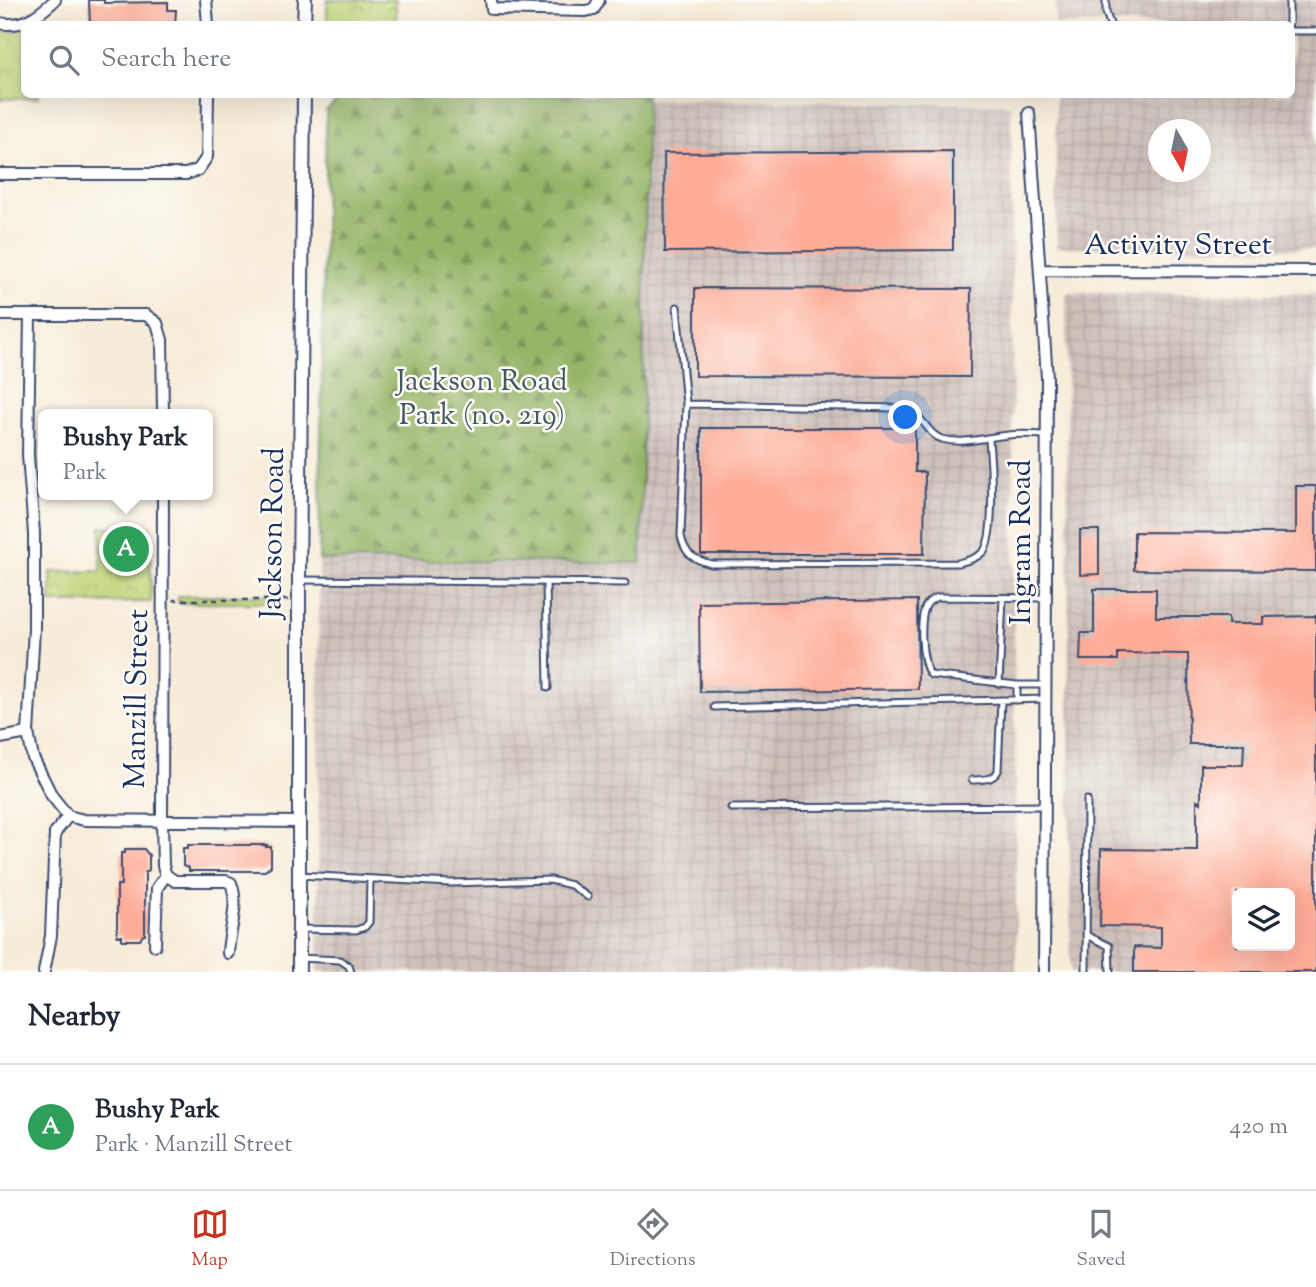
<!DOCTYPE html>
<html lang="en">
<head>
<meta charset="utf-8">
<style>
	:root { --surface:#fff; --page:#f2f2f3; --text:#1f2937; --muted:#747a83; --line:#e0e1e3; --accent:#c8321e }
	body { margin:0; font-family:"Sorts Mill Goudy",serif; background:var(--page); color:var(--text) }
	.controls { position:absolute; right:21px; bottom:21px; display:grid; overflow:hidden; border-radius:10px; box-shadow:0 7px 28px #0002 }
	.controls button { width:63px; height:63px; display:grid; place-items:center; padding:0; border:0; border-bottom:2px solid var(--line); background:var(--surface); color:var(--text); font:35px sans-serif }
	.compass { position:absolute; left:1148px; top:119px; width:63px; height:63px; border-radius:50%; background:var(--surface); box-shadow:0 7px 28px #0002; rotate:171deg }
	.you { position:absolute; left:906px; top:418px; width:24px; height:24px; margin:-18px; border:5px solid #fff; border-radius:50%; background:#1a73e8; box-shadow:0 0 0 10px #1a73e833 }
	.badge { display:grid; place-items:center; width:46px; height:46px; border-radius:50%; background:var(--accent); color:#fff; font-size:23px; font-weight:700 }
	.pin { position:absolute; translate:-50% -50%; border:4px solid #fff; box-shadow:0 2px 7px #0006 }
	.popup { position:absolute; left:38px; top:409px; width:175px; height:91px; box-sizing:border-box; display:grid; place-content:center; border-radius:10px; background:var(--surface); filter:drop-shadow(0 2px 5px #0005); font-size:23px; white-space:nowrap; color:var(--muted) }
	.popup b { font-size:26px; color:var(--text) }
	.popup::after { content:''; position:absolute; left:50%; top:100%; margin-left:-14px; border:14px solid transparent; border-top-color:var(--surface) }
	.list { margin:0; padding:0; list-style:none }
	h2 { display:flex; justify-content:space-between; align-items:center; height:91px; margin:0; padding:0 28px; font-size:30px }
	h2 small { font-size:23px; font-weight:400; color:var(--muted) }
	.list li { display:grid; grid-template-columns:46px 1fr auto; gap:21px; align-items:center; box-sizing:border-box; height:126px; padding:0 28px; border-top:2px solid var(--line) }
	.list b { display:block; font-size:26px; white-space:nowrap }
	.list p { margin:0; font-size:23px; white-space:nowrap; color:var(--muted) }
	.list em { font-size:23px; font-style:normal; color:var(--muted) }
	.icon { flex:none; width:38px; height:38px; fill:none; stroke:currentColor; stroke-width:2; stroke-linecap:round; stroke-linejoin:round }
	.map { position:relative; flex:none; width:1316px; height:972px; overflow:hidden }
	.search { position:absolute; background:var(--surface); box-shadow:0 7px 28px #0002; left:21px; right:21px; top:21px; height:77px; display:flex; align-items:center; gap:18px; box-sizing:border-box; padding:0 24px; border-radius:10px; color:var(--muted); font-size:26px }
	.sheet { height:217px; background:var(--surface) }
	nav { display:flex; justify-content:space-around; align-items:center; box-sizing:border-box; height:98px; border-top:2px solid var(--line); background:var(--surface); font-size:19px; color:var(--muted) }
	nav a { display:grid; justify-items:center; gap:4px }
	nav .on { color:var(--accent) }
	.map>svg:first-child { display:block }
	.industrial { fill:url(#industrial-grid); fill-rule:evenodd }
	.green { fill:#bed376; stroke:#6c816a; stroke-width:2 }
	.forest { fill:url(#forest-firs); stroke:#587262; stroke-width:2 }
	.park { fill:url(#park-crowns); stroke:#6c816a; stroke-width:2 }
	.building { fill:#fdac97; fill-rule:evenodd }
	.lines { fill:none; stroke-linecap:round; stroke-linejoin:round }
	.service-casing { stroke:#3c4b70; stroke-width:9 }
	.minor-casing { stroke:#3c4b70; stroke-width:14 }
	.tertiary-casing { stroke:#3c4b70; stroke-width:16 }
	.path { stroke:#3c4b70; stroke-width:2.5; stroke-dasharray:5 5; stroke-linecap:butt }
	.service { stroke:#fff; stroke-width:5 }
	.minor { stroke:#fff; stroke-width:10 }
	.tertiary { stroke:#fff; stroke-width:12 }
	.labels { text-anchor:middle; dominant-baseline:central; stroke-width:5; stroke-linejoin:round; paint-order:stroke }
	.street-label { font-size:30px; fill:#1b2f5e; stroke:#fdfcf7 }
	.park-label { font-size:30px; fill:#445864; stroke:#fdfcf7 }
</style>
</head>
<body>
<div class="map">
<svg width="1316" height="972" viewBox="0 0 1316 972">
	<defs>
		<pattern id="industrial-grid" width="8" height="8" patternUnits="userSpaceOnUse" patternTransform="scale(1.75)"><rect width="8" height="8" fill="#cfc1ba"/><path d="M0 4h8M4 0v8" fill="none" stroke="#b1a6a2"/></pattern>
		<pattern id="forest-firs" width="22" height="20" patternUnits="userSpaceOnUse" patternTransform="scale(1.75)"><rect width="22" height="20" fill="#96b567"/><path d="M5 1l3.5 6h-7zM16 11l3.5 6h-7z" fill="#7a9458"/></pattern>
		<pattern id="park-crowns" width="20" height="18" patternUnits="userSpaceOnUse" patternTransform="scale(1.75)"><rect width="20" height="18" fill="#bed376"/><path d="M2 6a3 3 0 1 1 6 0M12 15a3 3 0 1 1 6 0" fill="none" stroke="#a3b568"/></pattern>
	</defs>
	<rect width="100%" height="100%" fill="#fdfcf7"/>
	<filter id="ink" filterUnits="userSpaceOnUse"><feTurbulence type="fractalNoise" baseFrequency=".0143" numOctaves="2"/><feDisplacementMap in="SourceGraphic" scale="14" xChannelSelector="R" yChannelSelector="G"/><feConvolveMatrix kernelMatrix="1 2 1 2 8 2 1 2 1" color-interpolation-filters="sRGB"/></filter>
	<filter id="wash" filterUnits="userSpaceOnUse"><feTurbulence type="fractalNoise" baseFrequency=".00686" numOctaves="4" result="noise"/><feDisplacementMap in="SourceGraphic" scale="28" xChannelSelector="R" yChannelSelector="G"/><feGaussianBlur stdDeviation="1.57" result="paint"/><feColorMatrix in="noise" values="0 0 0 0 0 0 0 0 0 0 0 0 0 0 0 0 0 1.4 0 .05"/><feComposite in="paint" operator="in"/></filter>
	<g filter="url(#wash)">
		<rect width="100%" height="100%" fill="#f7ecd9"/>
		<!-- industrial -->
		<path class="industrial" d="M 1056,0 L 1316,0 L 1316,249 L 1057,247 L 1056,95 L 1292,94 L 1292,24 L 1056,24 ZM 1158,130 L 1200,130 L 1200,172 L 1158,172 Z
			M 647,99 L 1011,105 L 1016,972 L 318,972 L 319,560 L 641,563 Z
			M 1066,293 L 1316,294 L 1316,972 L 1071,972 ZM 1237,893 L 1290,893 L 1290,946 L 1237,946 Z"/>
		<!-- green -->
		<path class="green" d="M 178,596 L 280,596 L 279,603 L 178,603 Z"/>
		<!-- forest -->
		<path class="forest" d="M 430,95 L 647,95 L 641,563 L 319,560 L 326,111 L 339,98 L 355,95 L 427,97 Z"/>
		<!-- park -->
		<path class="park" d="M 327,0 L 396,0 L 396,24 L 327,24 Z
			M 24,28 L 24,94 L 39,95 L 37,98 L 0,99 L 0,31 L 11,32 Z
			M 150,526 L 151,602 L 51,603 L 51,572 L 101,571 L 101,527 Z"/>
		<g id="blocks">
			<!-- building -->
			<path class="building" d="M 89,0 L 104,0 L 104,3 L 168,2 L 168,10 L 176,10 L 175,24 L 90,24 Z
				M 953,151 L 953,250 L 665,252 L 664,153 Z
				M 695,288 L 971,289 L 970,377 L 695,376 Z
				M 701,428 L 915,428 L 915,472 L 925,472 L 924,554 L 701,554 Z
				M 1296,486 L 1316,486 L 1316,571 L 1134,570 L 1134,532 L 1296,533 Z
				M 1080,530 L 1099,530 L 1099,574 L 1080,575 Z
				M 1094,589 L 1156,589 L 1156,617 L 1228,617 L 1228,624 L 1263,624 L 1263,617 L 1316,616 L 1316,972 L 1134,972 L 1134,947 L 1161,948 L 1161,927 L 1100,926 L 1101,849 L 1197,850 L 1197,800 L 1201,803 L 1201,765 L 1243,765 L 1244,744 L 1189,744 L 1188,654 L 1118,653 L 1118,660 L 1080,660 L 1081,633 L 1094,633 ZM 1237,893 L 1290,893 L 1290,946 L 1237,946 Z
				M 917,600 L 918,689 L 700,692 L 699,603 Z
				M 188,845 L 267,845 L 266,847 L 271,847 L 271,866 L 265,871 L 189,871 L 189,868 L 183,866 L 183,848 L 188,848 Z
				M 125,849 L 144,849 L 149,855 L 149,870 L 145,873 L 145,935 L 143,935 L 140,940 L 122,940 L 122,936 L 117,936 L 117,885 L 121,885 L 121,853 L 125,853 Z"/>
		</g>
	</g>
	<g filter="url(#ink)">
		<use href="#blocks" fill-opacity="0" stroke="#3c4b70" stroke-width="2"/>
		<g class="lines">
			<!-- service casing -->
			<g class="service-casing">
				<path id="service" d="M 1106,0 L 1106,12 L 1110,24
					M 1289,0 L 1289,24
					M 1292,31 L 1316,31
					M 677,307 L 686,404 L 681,536 C 685,555 693,559 711,564 L 958,563 C 966,561 976,559 983,552 C 996,538 991,461 989,439
					M 686,404 L 899,408 C 927,414 924,433 942,439 C 963,445 987,437 1008,435 C 1021,433 1034,435 1047,435
					M 299,580 L 625,583
					M 546,582 L 548,688
					M 999,684 L 1003,598
					M 1017,685 L 1045,685
					M 1017,700 L 1017,685 L 931,675 C 921,666 918,613 928,603 C 930,600 934,599 938,597 L 1046,598
					M 714,707 L 1046,699
					M 972,780 C 983,779 992,781 998,771 L 1001,700
					M 731,808 L 1046,806
					M 299,875 L 451,883 L 550,880 L 571,885 L 588,897
					M 299,929 L 356,930 L 365,927 L 369,922 L 370,879
					M 1086,935 L 1109,946 L 1110,972
					M 299,958 L 340,960 L 349,966 L 351,972
					M 1086,972 L 1087,800"/>
			</g>
			<!-- minor casing -->
			<g class="minor-casing">
				<path id="minor" d="M 206,0 L 208,24
					M 491,0 L 492,9 L 586,11 L 594,9 L 599,0
					M 0,23 C 23,28 39,15 55,0
					M 1029,113 L 1047,378 L 1044,972
					M 0,174 L 186,174 L 198,170 L 207,157 L 208,94
					M 1040,270 L 1316,271
					M 0,315 L 146,315 L 157,323 L 162,340 L 163,414
					M 30,315 L 28,455 L 34,533 L 34,629 L 28,733 L 33,758 L 52,796 L 68,816
					M 0,738 L 28,733
					M 68,816 L 84,820 L 300,822
					M 166,875 L 175,881 L 226,881 L 231,883 C 240,906 229,930 228,953
					M 155,945 L 157,888 L 166,875 L 163,866 L 162,820 L 163,495
					M 44,972 L 51,936 L 55,833 L 68,816"/>
			</g>
			<!-- tertiary casing -->
			<g class="tertiary-casing">
				<path id="tertiary" d="M 304,24 L 305,0
					M 299,972 L 299,580 L 304,94"/>
			</g>
			<!-- path -->
			<path class="path" d="M 173,600 L 289,600"/>
			<!-- service -->
			<use href="#service" class="service"/>
			<!-- minor -->
			<use href="#minor" class="minor"/>
			<!-- tertiary -->
			<use href="#tertiary" class="tertiary"/>
		</g>
	</g>
	<g class="labels">
		<!-- street labels -->
		<g class="street-label">
			<text x="1178" y="246">Activity Street</text>
			<text transform="translate(274 533) rotate(-89)">Jackson Road</text>
			<text transform="translate(1022 542) rotate(-90)">Ingram Road</text>
			<text transform="translate(138 699) rotate(-89)">Manzill Street</text>
		</g>
		<!-- park labels -->
		<g class="park-label">
			<text x="482" y="382">Jackson Road<tspan x="482" dy="34">Park (no. 219)</tspan></text>
		</g>
	</g>
</svg>
<div class="controls">
<button><svg class="icon" aria-label="layers" viewBox="0 0 24 24"><path d="M12 4l9 5-9 5-9-5zM3 14l9 5 9-5"/></svg></button>
</div>
<svg class="compass" viewBox="-18 -18 36 36"><path d="M0-13l5 13h-10z" fill="#e53935"/><path d="M0 13l5-13h-10z" fill="#747a83"/></svg>
<div class="you"></div>
<div class="pin badge" style="left:126px;top:549px;background:#2e9e5b">A</div>
<div class="popup"><b>Bushy Park</b>Park</div>
<div class="search"><svg class="icon" aria-label="search" viewBox="0 0 24 24"><circle cx="10" cy="10" r="6"/><path d="M15 15l6 6"/></svg>Search here</div>
</div>
<section class="sheet">
<h2>Nearby<small></small></h2>
<ul class="list">
<li><span class="badge" style="background:#2e9e5b">A</span><div><b>Bushy Park</b><p>Park · Manzill Street</p></div><em>420 m</em></li>
</ul>
</section>
<nav>
<a class="on"><svg class="icon" aria-label="map" viewBox="0 0 24 24"><path d="M3 6l6-2 6 2 6-2v14l-6 2-6-2-6 2zM9 4v14M15 6v14"/></svg>Map</a>
<a><svg class="icon" aria-label="directions" viewBox="0 0 24 24"><path d="M12 3l9 9-9 9-9-9zM9 14v-3h6M13 9l2 2-2 2"/></svg>Directions</a>
<a><svg class="icon" aria-label="saved" viewBox="0 0 24 24"><path d="M7 4h10v16l-5-4-5 4z"/></svg>Saved</a>
</nav>
</body>
</html>
